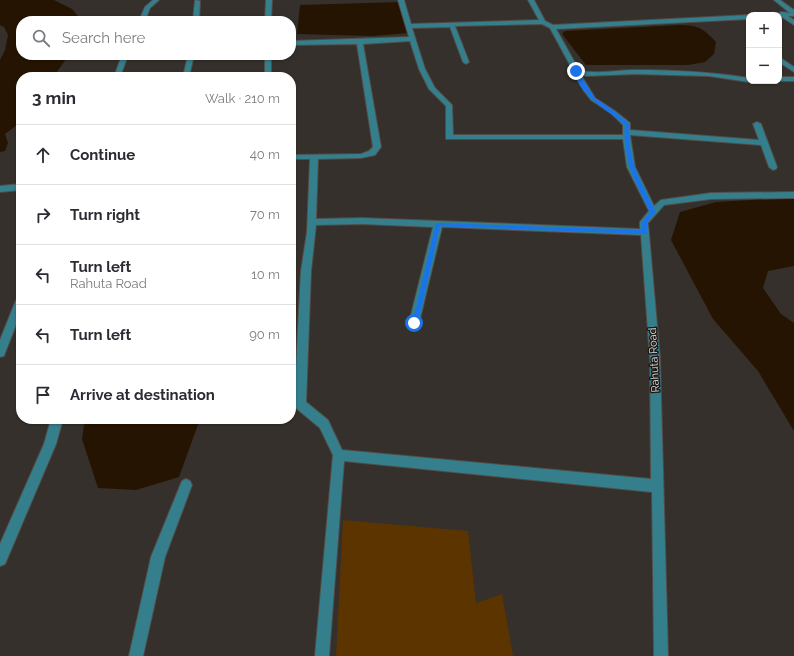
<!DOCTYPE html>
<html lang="en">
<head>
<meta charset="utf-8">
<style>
	:root { --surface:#fff; --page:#f7f7f7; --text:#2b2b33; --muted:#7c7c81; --line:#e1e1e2 }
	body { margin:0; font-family:Raleway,sans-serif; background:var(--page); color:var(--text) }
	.controls { position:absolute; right:12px; top:12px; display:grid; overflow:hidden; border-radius:8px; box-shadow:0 1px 3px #0004 }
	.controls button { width:36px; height:36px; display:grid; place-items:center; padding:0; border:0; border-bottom:1px solid var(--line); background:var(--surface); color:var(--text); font:20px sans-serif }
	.stop { position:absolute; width:12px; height:12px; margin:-9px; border:3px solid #1a73e8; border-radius:50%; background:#fff }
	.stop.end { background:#1a73e8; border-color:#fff; box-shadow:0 1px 4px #0008 }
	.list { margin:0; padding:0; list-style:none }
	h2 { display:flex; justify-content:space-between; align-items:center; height:52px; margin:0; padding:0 16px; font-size:17px }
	h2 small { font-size:13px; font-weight:400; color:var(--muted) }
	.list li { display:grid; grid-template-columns:26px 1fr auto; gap:12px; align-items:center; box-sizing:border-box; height:60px; padding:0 16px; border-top:1px solid var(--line) }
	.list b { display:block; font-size:15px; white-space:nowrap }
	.list p { margin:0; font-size:13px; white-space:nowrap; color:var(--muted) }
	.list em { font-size:13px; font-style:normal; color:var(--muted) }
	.icon { flex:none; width:22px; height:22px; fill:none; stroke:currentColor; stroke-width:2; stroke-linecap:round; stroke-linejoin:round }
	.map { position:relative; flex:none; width:794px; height:656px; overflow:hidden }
	.search { position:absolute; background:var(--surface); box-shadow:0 1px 3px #0004; left:16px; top:16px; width:280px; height:44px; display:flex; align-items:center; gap:10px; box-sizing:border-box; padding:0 14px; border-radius:16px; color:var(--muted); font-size:15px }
	.panel { position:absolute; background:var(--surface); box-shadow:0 1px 3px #0004; left:16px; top:72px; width:280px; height:352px; border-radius:16px }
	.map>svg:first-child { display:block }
	.green { fill:#5b3400 }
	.water { fill:#261402 }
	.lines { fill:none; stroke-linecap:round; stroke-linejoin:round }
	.minor-casing { stroke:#514c47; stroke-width:2 }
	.minor { fill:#357f8d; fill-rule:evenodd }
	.route { fill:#1a73e8 }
	.labels { text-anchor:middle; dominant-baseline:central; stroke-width:3; stroke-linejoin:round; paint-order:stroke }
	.street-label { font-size:11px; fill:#e1ddda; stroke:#1b1816 }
</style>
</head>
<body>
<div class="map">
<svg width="794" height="656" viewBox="0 0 794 656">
	<rect width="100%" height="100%" fill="#35302b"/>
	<!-- green -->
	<path class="green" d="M 343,520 L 468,531 L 476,603 L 502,594 L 513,656 L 336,656 Z"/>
	<!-- water -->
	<path class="water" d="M 0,0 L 54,0 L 72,9 L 82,21 L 21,21 L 21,55 L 69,55 L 53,77 L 21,77 L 21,122 L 5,134 L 8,143 L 5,151 L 0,152 L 0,60 L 5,50 L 8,35 L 4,27 L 0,25 Z
		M 401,2 L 408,33 L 372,36 L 297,34 L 300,5 Z
		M 679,25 C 698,25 703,28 716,42 L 714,54 L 705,62 L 688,65 L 586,65 L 562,34 L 565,31 Z
		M 788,198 L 794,199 L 794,266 L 768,271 L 763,288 L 781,314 L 794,323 L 794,431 L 758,371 L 713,319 L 671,240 L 680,212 L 716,202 Z
		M 85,419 L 200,419 L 179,477 L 136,490 L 98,488 L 82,439 Z"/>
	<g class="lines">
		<!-- minor casing -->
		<g class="minor-casing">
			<path id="minor" d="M 153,0 L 159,0 L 150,8 L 145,21 L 139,21 L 145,7 Z
				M 195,0 L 200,1 L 199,21 L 193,21 Z
				M 266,0 L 272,0 L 271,21 L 265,21 Z
				M 398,0 L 404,0 L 411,24 L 539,20 L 528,0 L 534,0 L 545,21 L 553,25 L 749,15 L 749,19 L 556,29 L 579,70 C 597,75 618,70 636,70 C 674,70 711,72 749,78 L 749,81 L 752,81 L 749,82 L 709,76 L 635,74 L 586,76 L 581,75 L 595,98 L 615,111 L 630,123 L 630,130 L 759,140 L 753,124 L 757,122 L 761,124 L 777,167 L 776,169 L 773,170 L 769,167 L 761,145 L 630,135 L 635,167 L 654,206 L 661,200 L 711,193 L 794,192 L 794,198 L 711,199 L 664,205 L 648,223 L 660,359 L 668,656 L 654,656 L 652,492 L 344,461 L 329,656 L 315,656 L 333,455 L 320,428 L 296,408 L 294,404 L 301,271 L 307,232 L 310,159 L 291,159 L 291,155 L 361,154 L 369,151 L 373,147 L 357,44 L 291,45 L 291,41 L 409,37 ZM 542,24 L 550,28 L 584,91 L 591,100 L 611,113 L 623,125 L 623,135 L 453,135 L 452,105 L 435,88 L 425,69 L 412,28 L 450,27 L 463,62 L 466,64 L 469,62 L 455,26 ZM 410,41 L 419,69 L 429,89 L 446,106 L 446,139 L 623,139 L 627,167 L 649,211 L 640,222 L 640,229 L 362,218 L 316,219 L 318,159 L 361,158 L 375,155 L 381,147 L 363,44 ZM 362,224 L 433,227 L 409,323 L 410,326 L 418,326 L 419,323 L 442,227 L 641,235 L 650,359 L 651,479 L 342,450 L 328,420 L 306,402 L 311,271 L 316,225 Z
				M 774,0 L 780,0 L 794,10 L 794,16 L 788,16 L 794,20 L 794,25 L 779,15 L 772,15 L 782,12 L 790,13 Z
				M 122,55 L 128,55 L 120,77 L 114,77 Z
				M 188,55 L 194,55 L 189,77 L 183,77 Z
				M 265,55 L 271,55 L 271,77 L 265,77 Z
				M 779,57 L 794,67 L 794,72 L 779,62 Z
				M 779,77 L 794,77 L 794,81 L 779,81 Z
				M 21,184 L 21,190 L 0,192 L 0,186 Z
				M 21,296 L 21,312 L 5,353 L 4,356 L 0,357 L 0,340 L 16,300 Z
				M 51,419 L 63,419 L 56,444 L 5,564 L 0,566 L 0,544 L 44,444 Z
				M 186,479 L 190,481 L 192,485 L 165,557 L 143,656 L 129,656 L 151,557 L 182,481 Z"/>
		</g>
		<!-- minor -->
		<use href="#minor" class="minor"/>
	</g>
	<!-- route -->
	<path class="route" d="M 574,70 L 577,70 L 595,98 L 614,111 L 629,124 C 627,160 641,182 656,212 L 647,222 L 647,234 L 440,226 L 418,323 L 414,326 L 412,325 L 436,223 L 642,230 L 642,222 L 650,212 C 636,183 622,159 625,125 C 607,109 578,96 574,70 Z"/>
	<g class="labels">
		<!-- street labels -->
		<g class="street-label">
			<text transform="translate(654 360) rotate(-93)">Rahuta Road</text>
		</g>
	</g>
</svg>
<div class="controls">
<button>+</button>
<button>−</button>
</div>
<div class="stop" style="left:414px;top:323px"></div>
<div class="stop end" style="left:576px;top:71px"></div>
<div class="search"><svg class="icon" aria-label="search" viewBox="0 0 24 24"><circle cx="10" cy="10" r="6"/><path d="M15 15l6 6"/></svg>Search here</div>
<section class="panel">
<h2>3 min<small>Walk · 210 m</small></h2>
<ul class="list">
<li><svg class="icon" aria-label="ahead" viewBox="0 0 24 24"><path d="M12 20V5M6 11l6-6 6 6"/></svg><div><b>Continue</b></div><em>40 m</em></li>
<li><svg class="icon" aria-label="right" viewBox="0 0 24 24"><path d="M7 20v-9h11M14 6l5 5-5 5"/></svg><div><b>Turn right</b></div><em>70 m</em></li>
<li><svg class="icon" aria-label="left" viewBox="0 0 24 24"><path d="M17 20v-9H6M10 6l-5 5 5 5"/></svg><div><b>Turn left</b><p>Rahuta Road</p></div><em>10 m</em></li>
<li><svg class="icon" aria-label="left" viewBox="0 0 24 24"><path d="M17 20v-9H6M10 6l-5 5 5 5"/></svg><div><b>Turn left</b></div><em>90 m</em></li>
<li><svg class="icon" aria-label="arrive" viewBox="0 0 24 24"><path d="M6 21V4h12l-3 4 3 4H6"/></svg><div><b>Arrive at destination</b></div></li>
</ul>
</section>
</div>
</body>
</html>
